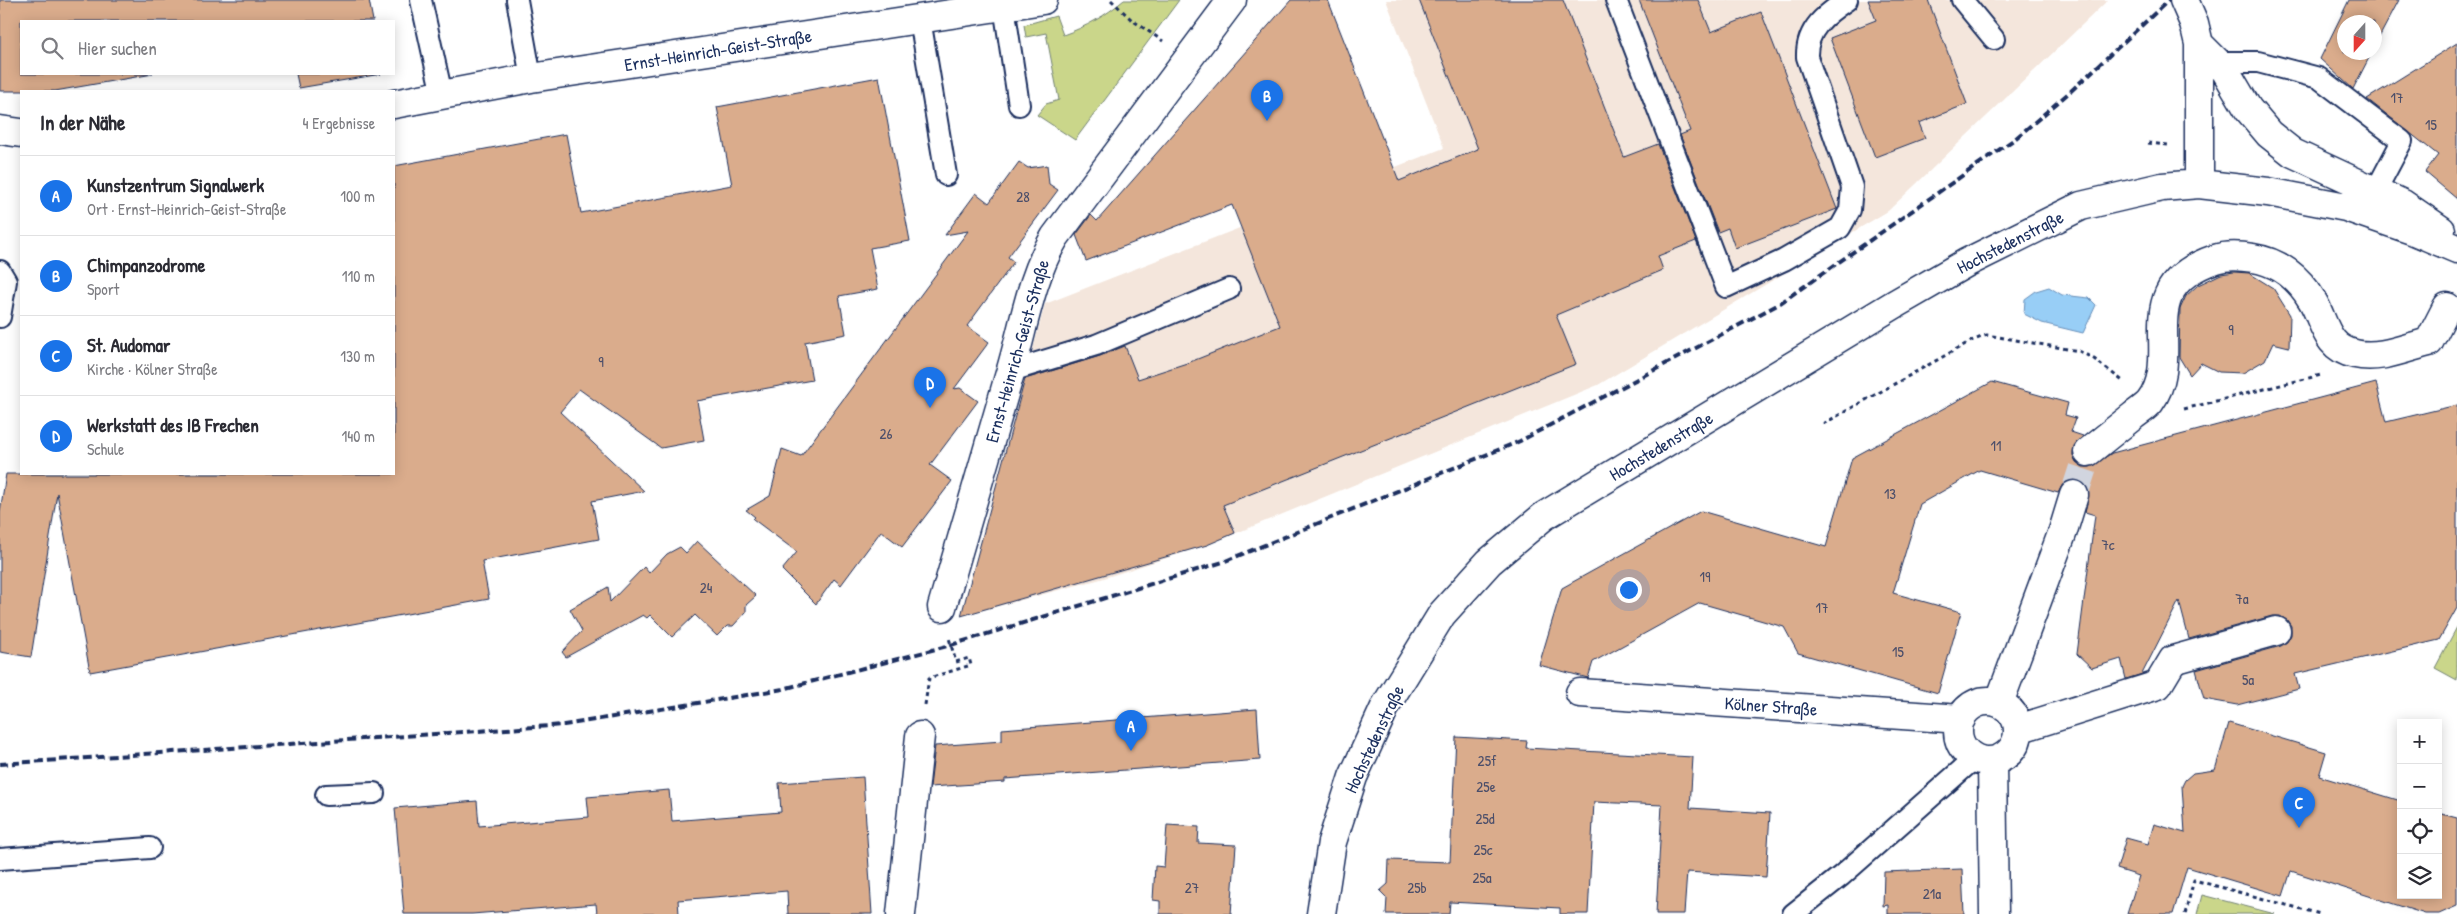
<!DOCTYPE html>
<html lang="de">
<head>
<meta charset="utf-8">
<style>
	:root { --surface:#fff; --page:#f2f2f3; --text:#2b2b33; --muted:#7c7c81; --line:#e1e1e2; --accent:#1a73e8 }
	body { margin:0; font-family:"Patrick Hand",sans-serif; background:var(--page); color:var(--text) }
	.controls { position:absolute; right:15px; bottom:15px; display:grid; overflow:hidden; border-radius:0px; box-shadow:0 2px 12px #0003 }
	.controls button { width:45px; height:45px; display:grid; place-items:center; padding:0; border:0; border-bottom:1px solid var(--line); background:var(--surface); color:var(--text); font:25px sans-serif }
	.compass { position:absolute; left:2337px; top:15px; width:45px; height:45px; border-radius:50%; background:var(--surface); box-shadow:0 2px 12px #0003; rotate:201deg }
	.you { position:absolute; left:1628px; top:589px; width:18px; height:18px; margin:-12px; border:4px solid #fff; border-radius:50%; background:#1a73e8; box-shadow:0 0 0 8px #1a73e833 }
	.badge { display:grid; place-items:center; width:32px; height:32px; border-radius:50%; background:var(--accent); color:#fff; font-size:16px; font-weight:700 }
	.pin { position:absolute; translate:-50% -41px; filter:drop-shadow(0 1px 2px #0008) }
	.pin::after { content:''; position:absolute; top:26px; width:18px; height:15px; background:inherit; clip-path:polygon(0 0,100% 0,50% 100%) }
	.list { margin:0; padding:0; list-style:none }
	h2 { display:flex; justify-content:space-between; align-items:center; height:65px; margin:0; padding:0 20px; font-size:21px }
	h2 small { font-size:16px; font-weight:400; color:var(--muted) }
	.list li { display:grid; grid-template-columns:32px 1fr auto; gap:15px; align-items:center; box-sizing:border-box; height:80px; padding:0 20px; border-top:1px solid var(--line) }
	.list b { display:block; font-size:19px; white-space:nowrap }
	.list p { margin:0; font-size:16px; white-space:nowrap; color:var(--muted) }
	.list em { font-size:16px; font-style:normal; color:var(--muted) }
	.icon { flex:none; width:28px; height:28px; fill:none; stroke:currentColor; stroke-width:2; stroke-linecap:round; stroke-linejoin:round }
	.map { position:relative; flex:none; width:2457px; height:914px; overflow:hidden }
	.search { position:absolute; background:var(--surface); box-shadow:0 2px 12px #0003; left:20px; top:20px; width:375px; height:55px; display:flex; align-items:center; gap:12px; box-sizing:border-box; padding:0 18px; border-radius:0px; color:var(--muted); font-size:19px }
	.panel { position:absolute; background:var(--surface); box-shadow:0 2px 12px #0003; left:20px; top:90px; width:375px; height:385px; border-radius:0px }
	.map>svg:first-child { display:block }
	.built { fill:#f4e6dc }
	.green { fill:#cad68a; stroke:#728274 }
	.water { fill:#98cef6; stroke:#668eb9 }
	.building { fill:#daac8c; stroke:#1b2f5e }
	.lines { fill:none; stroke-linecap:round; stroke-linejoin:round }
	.street-tunnel { stroke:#d1d5df; stroke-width:28; stroke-dasharray:28 14; stroke-linecap:butt }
	.lane-casing { stroke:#1b2f5e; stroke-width:24 }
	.street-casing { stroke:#1b2f5e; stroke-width:31 }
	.secondary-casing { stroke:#1b2f5e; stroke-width:31 }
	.path { stroke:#1b2f5e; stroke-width:3; stroke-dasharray:4 4; stroke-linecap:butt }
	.lane { stroke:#fff; stroke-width:20 }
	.street { stroke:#fff; stroke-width:28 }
	.secondary { stroke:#fff; stroke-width:28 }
	.rail { stroke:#1b2f5e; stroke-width:4; stroke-dasharray:8 4; stroke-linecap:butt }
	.labels { text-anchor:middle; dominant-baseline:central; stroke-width:4; stroke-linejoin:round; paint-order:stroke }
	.number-label { font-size:15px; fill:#4b4e6a }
	.street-label { font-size:18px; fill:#1b2f5e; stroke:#fff }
</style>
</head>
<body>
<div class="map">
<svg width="2457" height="914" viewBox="0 0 2457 914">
	<rect width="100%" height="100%" fill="#fff"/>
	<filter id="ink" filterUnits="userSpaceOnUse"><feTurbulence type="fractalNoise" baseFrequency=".02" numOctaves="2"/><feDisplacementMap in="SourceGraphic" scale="10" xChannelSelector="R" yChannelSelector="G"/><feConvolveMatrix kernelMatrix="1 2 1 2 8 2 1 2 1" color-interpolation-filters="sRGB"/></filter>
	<g filter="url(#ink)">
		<!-- built -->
		<path class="built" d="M 1386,0 L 2108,0 L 1888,211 L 1598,385 L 1207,545 L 1101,579 L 961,616 L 1045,304 L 1444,148 Z"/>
		<!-- green -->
		<path class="green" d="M 1124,0 L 1179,0 L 1075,140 L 1037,115 L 1046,104 L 1059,100 L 1046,33 L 1026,37 L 1024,25 L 1056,16 L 1063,35 C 1086,27 1105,16 1124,0 Z
			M 2457,627 L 2457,680 L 2435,668 Z
			M 2202,895 L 2275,914 L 2197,914 Z"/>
		<!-- water -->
		<path class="water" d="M 2049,287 L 2062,295 L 2089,298 L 2096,305 L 2083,333 L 2042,323 L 2024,314 L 2025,299 L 2036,291 Z"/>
		<!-- building -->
		<path class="building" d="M 0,0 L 369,0 L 373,21 L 21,21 L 21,74 L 153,74 L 55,91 L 0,91 Z
			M 1291,0 L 1328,0 L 1399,181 L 1478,149 L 1419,0 L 1563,0 L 1624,157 L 1658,144 L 1696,241 L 1658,256 L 1663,270 L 1556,315 L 1576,364 L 1223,505 L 1235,533 L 1207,545 L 961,616 L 1025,379 L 1100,356 L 1125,346 L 1138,379 L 1190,362 L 1280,326 L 1232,205 L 1086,261 L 1076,235 L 1091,215 L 1097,221 Z
			M 1639,0 L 1698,0 L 1711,32 L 1761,12 L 1837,209 L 1735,248 L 1728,228 L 1718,232 L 1680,135 L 1690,131 Z
			M 1868,0 L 1928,0 L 1967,104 L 1919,123 L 1925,138 L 1875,157 L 1830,38 L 1876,20 Z
			M 2349,0 L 2399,0 L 2374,47 L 2374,22 L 2344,22 L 2344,52 L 2372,52 L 2353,89 L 2320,59 Z
			M 2457,43 L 2457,199 L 2425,172 L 2438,155 L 2367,99 Z
			M 296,74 L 381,74 L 299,88 Z
			M 879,77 L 910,241 L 870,248 L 878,289 L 839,296 L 846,334 L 805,342 L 812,380 L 697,401 L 704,440 L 661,448 L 579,389 L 560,412 L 644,491 L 592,501 L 599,539 L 482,561 L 489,599 L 90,672 L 57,493 L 31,657 L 0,652 L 0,512 L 6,474 L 394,474 L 394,166 L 566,134 L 581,213 L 732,185 L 717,107 Z
			M 1019,162 L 1028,168 L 1047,165 L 1049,184 L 1058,190 L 1008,257 L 1014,262 L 967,326 L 989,342 L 954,389 L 960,388 L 978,401 L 930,465 L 952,481 L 902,547 L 881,531 L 841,585 L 834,579 L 816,604 L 782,570 L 797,552 L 753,519 L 755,517 L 746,510 L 770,496 L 782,449 L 801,456 L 968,231 L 945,235 L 976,193 L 989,203 Z
			M 2234,272 L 2249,273 L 2273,288 L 2290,315 L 2289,347 L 2273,343 L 2265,360 L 2243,373 L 2219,372 L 2201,363 L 2190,375 L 2179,357 L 2180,309 L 2186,296 L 2198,285 L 2221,274 Z
			M 1992,382 L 2068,403 L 2065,415 L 2076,418 L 2071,432 L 2083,436 L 2074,446 L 2073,455 L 2076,462 L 2083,467 L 2090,467 L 2112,453 L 2376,383 L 2386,422 L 2457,405 L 2457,608 L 2439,640 L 2295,674 L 2299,689 L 2237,705 L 2204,699 L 2196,670 L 2281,646 L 2287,642 L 2291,635 L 2291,626 L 2287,620 L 2280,616 L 2272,616 L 2189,639 L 2179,601 L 2142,674 L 2126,679 L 2121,659 L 2092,668 L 2077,654 L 2095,515 L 2085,512 L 2089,492 L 2086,485 L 2078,480 L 2070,480 L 2063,484 L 2058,493 L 1980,470 L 1920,504 L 1893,593 L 1961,612 L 1938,693 L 1798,653 L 1784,627 L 1700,603 L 1593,662 L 1588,678 L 1539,665 L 1562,588 L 1701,511 L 1826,547 L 1852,458 Z
			M 697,541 L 756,596 L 746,605 L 746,612 L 733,626 L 727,626 L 717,636 L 695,615 L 672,637 L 650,615 L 647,618 L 643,615 L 566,657 L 562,652 L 582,631 L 570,609 L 608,587 L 610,602 L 644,567 L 649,573 L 667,554 L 680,547 L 686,553 Z
			M 1257,709 L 1260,760 L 1005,779 L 1005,782 L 930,787 L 935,746 L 1002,741 L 1002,729 Z
			M 2229,723 L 2326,752 L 2319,776 L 2401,801 L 2401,895 L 2438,895 L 2438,813 L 2457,818 L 2457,906 L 2439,914 L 2425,914 L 2291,871 L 2283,896 L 2187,867 L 2173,914 L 2127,914 L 2139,876 L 2117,869 L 2126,838 L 2148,844 L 2154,824 L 2185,833 L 2182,786 L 2185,780 L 2193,773 L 2215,770 Z
			M 1456,737 L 1527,741 L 1526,748 L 1693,757 L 1690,808 L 1770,813 L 1766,877 L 1687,872 L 1684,914 L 1656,914 L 1662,805 L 1594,802 L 1588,914 L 1560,914 L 1560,908 L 1450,902 L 1449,914 L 1386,914 L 1387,898 L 1380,891 L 1388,884 L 1389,860 L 1450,862 Z
			M 863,777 L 872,914 L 788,914 L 787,891 L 678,900 L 679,914 L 597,914 L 596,904 L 472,914 L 404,914 L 395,808 L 477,801 L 479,826 L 589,817 L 587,797 L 669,790 L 672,821 L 781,812 L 779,783 Z
			M 1167,825 L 1199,827 L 1198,843 L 1236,845 L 1231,914 L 1160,914 L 1160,901 L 1153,900 L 1155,866 L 1164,867 Z
			M 1962,869 L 1964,914 L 1888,914 L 1888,905 L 1883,906 L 1884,872 Z"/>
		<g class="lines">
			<!-- street-tunnel -->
			<path class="street-tunnel" d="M 2074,495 L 2088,452"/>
			<!-- lane casing -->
			<g class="lane-casing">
				<path id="lane" d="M 421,0 L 442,95
					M 517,0 L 531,78
					M 1616,0 L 1726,287 L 1784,260 L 1840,228 L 1850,210 L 1852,187 L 1807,57 C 1806,29 1826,14 1847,0
					M 1962,0 L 1994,39
					M 1004,6 L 1019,105
					M 920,19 L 946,175
					M 2210,62 L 2258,62 L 2319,78 L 2402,141 L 2375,192
					M 0,271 L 6,281 L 0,317
					M 1011,371 L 1096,345 L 1229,289
					M 326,795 L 374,793
					M 0,859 L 150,848
					M 1793,914 L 1841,876 L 1975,758"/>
			</g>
			<!-- street casing -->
			<g class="street-casing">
				<path id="street" d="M 394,104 L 531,78 L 1043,0
					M 0,130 L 21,133
					M 2088,452 C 2103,440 2118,428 2133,416 C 2138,412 2146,407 2150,402 C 2186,353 2127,289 2215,259 C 2227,255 2241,256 2253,258 C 2279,262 2299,278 2312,300 C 2325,321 2325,348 2355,354 C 2379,360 2405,348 2429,342 L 2447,307
					M 942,607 C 965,529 988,451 1010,373 C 1024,327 1030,279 1055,237 L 1232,0
					M 1580,693 L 1961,719
					M1958 731a30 30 0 1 1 60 0a30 30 0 1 1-60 0Z
					M 1999,703 L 2063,531 L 2074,495
					M 2018,729 L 2158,685 L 2173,660 L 2276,631
					M 1992,761 L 1994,914
					M 901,914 L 920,736"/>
			</g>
			<!-- secondary casing -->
			<g class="secondary-casing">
				<path id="secondary" d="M 2184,0 L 2194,23 L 2199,44 L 2199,184
					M 2199,44 L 2225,70 L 2248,109 L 2269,134 L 2293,153 L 2403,204 L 2441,230
					M 1321,914 L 1332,842 L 1353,777 L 1386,705 L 1442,614 L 1489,562 L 1544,516 L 1895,304 L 1966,263 L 2081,206 L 2162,187 L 2199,184 L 2268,192 L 2346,207 L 2412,230 L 2457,249"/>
			</g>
			<!-- path -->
			<path class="path" d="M 1111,0 L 1132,20 L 1163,41
				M 2148,143 L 2168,145
				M 2184,409 L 2321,375
				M 1823,424 L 1971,341 L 1987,335 L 2079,351 L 2094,359 L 2124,382
				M 925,705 L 929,678 L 971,665 L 969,658 L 956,662 L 949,638
				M 2185,914 L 2194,880 L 2320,914"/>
			<!-- lane -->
			<use href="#lane" class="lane"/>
			<!-- street -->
			<use href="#street" class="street"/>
			<!-- secondary -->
			<use href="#secondary" class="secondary"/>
			<!-- rail -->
			<path class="rail" d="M 0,764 L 564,725 L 783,689 L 951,645 L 1223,562 L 1520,441 L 1779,304 L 2016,138 L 2071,91 L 2169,0"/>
		</g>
	</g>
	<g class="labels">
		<!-- number labels -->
		<g class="number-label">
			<text x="2397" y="97">17</text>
			<text x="2431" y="124">15</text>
			<text x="1023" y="196">28</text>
			<text x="2231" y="329">9</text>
			<text x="601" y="361">9</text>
			<text x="886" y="433">26</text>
			<text x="1996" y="445">11</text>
			<text x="1890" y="493">13</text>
			<text x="2108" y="544">7c</text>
			<text x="1705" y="576">19</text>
			<text x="706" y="587">24</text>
			<text x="2242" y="598">7a</text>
			<text x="1822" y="607">17</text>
			<text x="1898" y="651">15</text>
			<text x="2248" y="679">5a</text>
			<text x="1487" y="760">25f</text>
			<text x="1486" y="786">25e</text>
			<text x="1485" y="818">25d</text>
			<text x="1483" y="849">25c</text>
			<text x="1482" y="877">25a</text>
			<text x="1192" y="887">27</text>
			<text x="1417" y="887">25b</text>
			<text x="1932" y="893">21a</text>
		</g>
		<!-- street labels -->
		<g class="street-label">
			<text transform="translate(718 50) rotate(-9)">Ernst-Heinrich-Geist-Straße</text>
			<text transform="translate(2010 242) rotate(-27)">Hochstedenstraße</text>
			<text transform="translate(1017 351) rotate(-74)">Ernst-Heinrich-Geist-Straße</text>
			<text transform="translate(1661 446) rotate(-31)">Hochstedenstraße</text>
			<text transform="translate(1771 706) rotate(4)">Kölner Straße</text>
			<text transform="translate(1374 739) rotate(-65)">Hochstedenstraße</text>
		</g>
	</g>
</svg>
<div class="controls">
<button>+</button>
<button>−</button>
<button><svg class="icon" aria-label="locate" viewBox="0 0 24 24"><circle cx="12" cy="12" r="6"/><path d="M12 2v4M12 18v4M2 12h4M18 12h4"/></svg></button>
<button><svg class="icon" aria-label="layers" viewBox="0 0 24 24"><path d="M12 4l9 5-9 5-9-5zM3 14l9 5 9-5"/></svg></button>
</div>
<svg class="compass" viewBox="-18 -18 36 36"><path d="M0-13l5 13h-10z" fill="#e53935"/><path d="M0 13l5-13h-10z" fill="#7c7c81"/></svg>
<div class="you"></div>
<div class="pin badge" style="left:1131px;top:751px">A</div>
<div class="pin badge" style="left:1267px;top:121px">B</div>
<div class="pin badge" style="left:2299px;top:828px">C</div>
<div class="pin badge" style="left:930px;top:408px">D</div>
<div class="search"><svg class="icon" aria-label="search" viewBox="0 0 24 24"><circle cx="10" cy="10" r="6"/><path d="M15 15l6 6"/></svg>Hier suchen</div>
<section class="panel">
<h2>In der Nähe<small>4 Ergebnisse</small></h2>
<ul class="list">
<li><span class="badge">A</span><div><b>Kunstzentrum Signalwerk</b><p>Ort · Ernst-Heinrich-Geist-Straße</p></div><em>100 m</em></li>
<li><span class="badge">B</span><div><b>Chimpanzodrome</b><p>Sport</p></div><em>110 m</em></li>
<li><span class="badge">C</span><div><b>St. Audomar</b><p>Kirche · Kölner Straße</p></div><em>130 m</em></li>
<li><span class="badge">D</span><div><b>Werkstatt des IB Frechen</b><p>Schule</p></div><em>140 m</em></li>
</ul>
</section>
</div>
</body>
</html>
